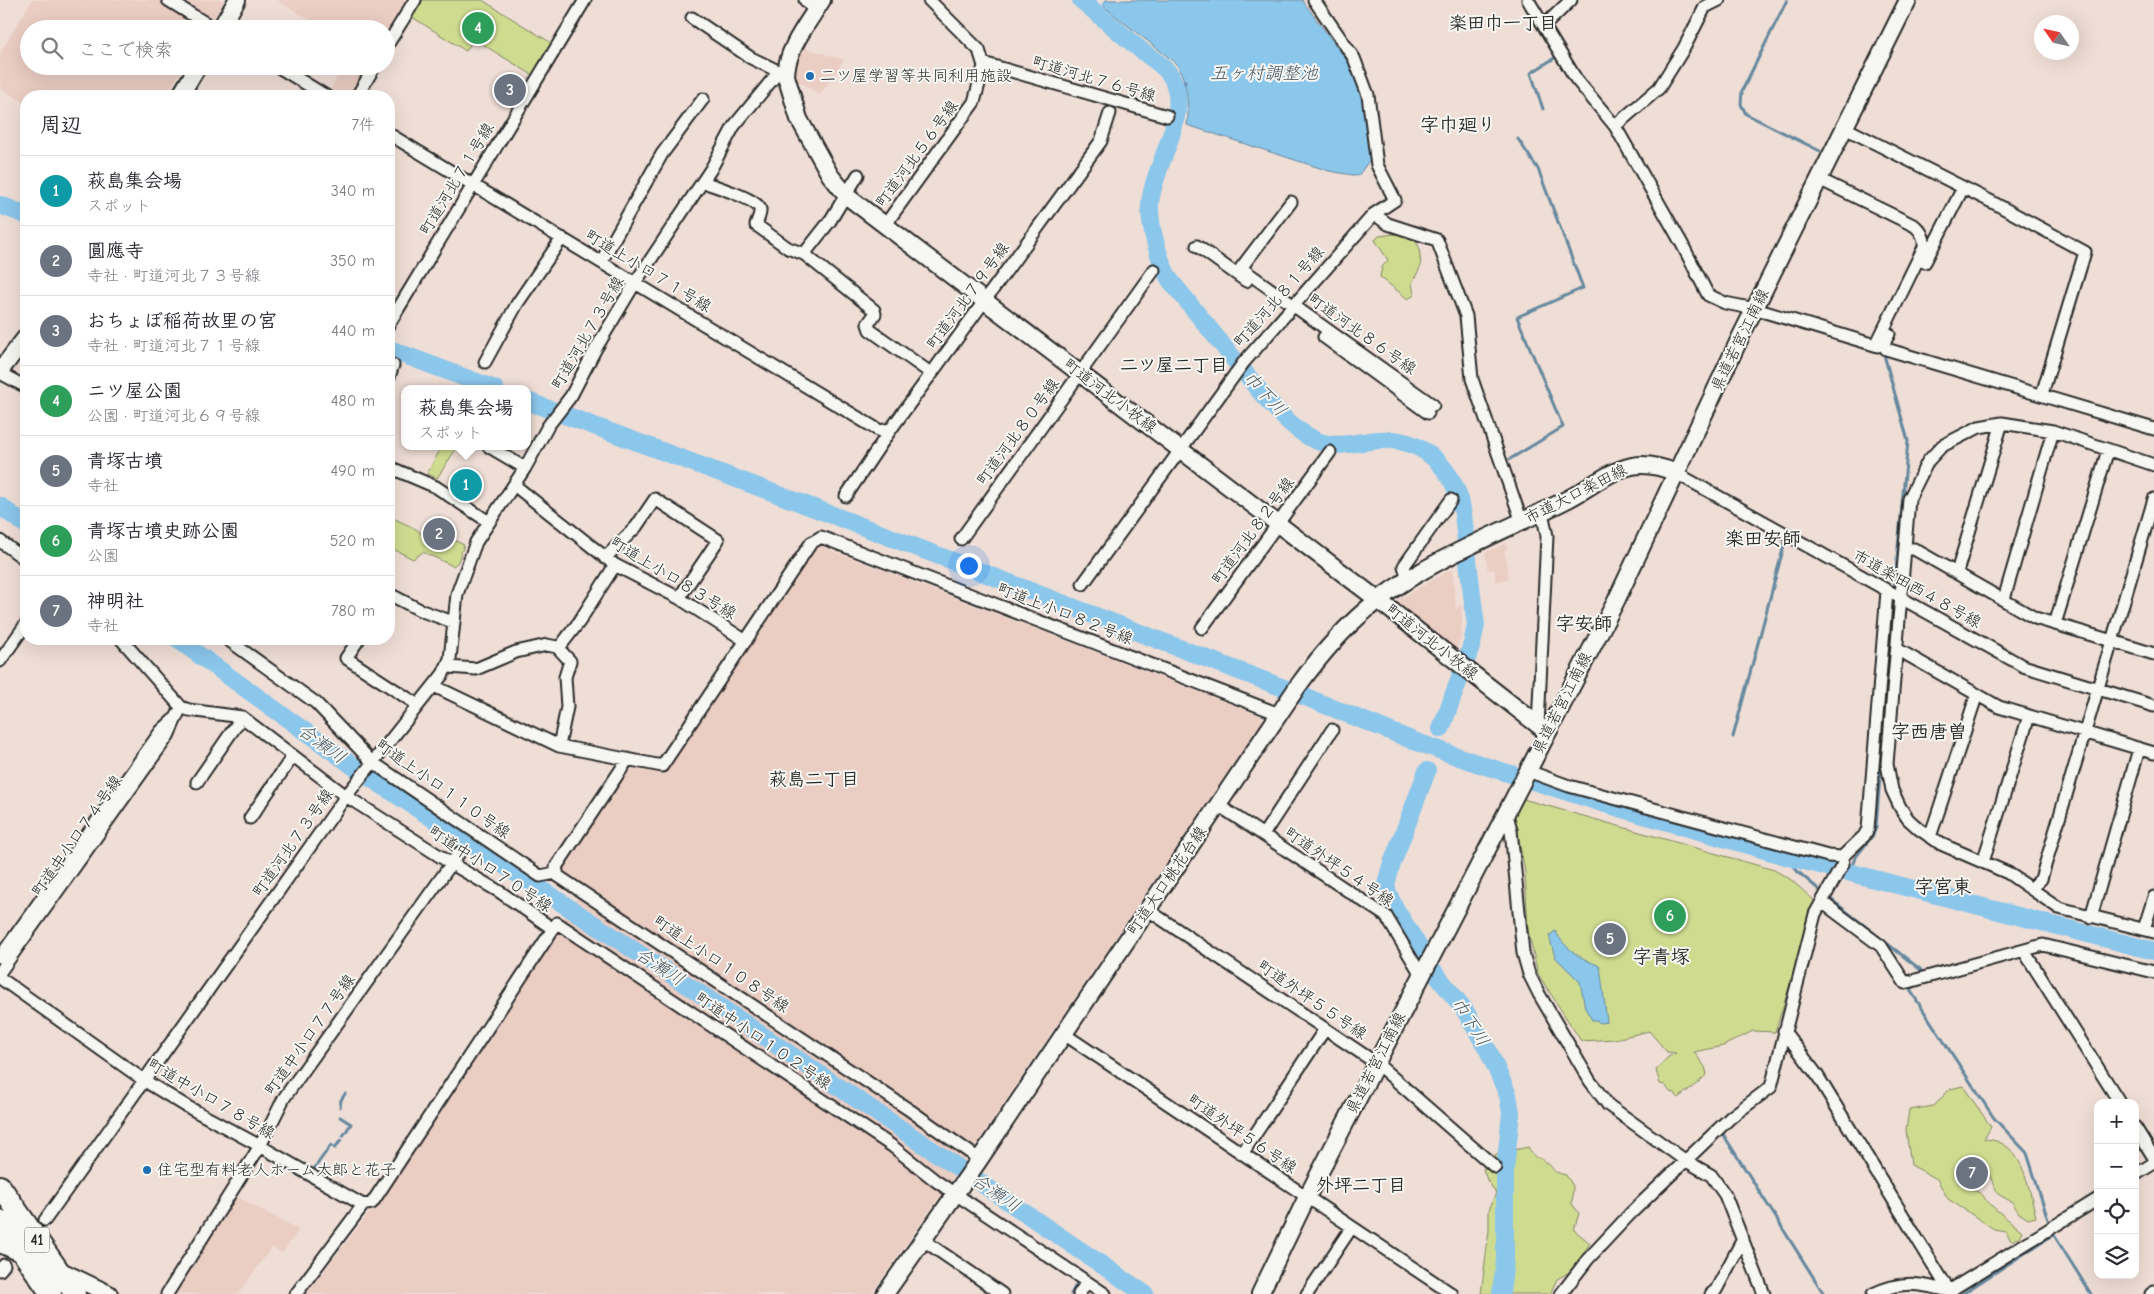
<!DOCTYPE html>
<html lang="ja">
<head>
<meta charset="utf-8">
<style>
	:root { --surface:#fff; --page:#f2f2f3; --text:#2b2b33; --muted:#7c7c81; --line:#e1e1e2; --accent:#1f6fb2 }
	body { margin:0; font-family:"Comic Neue","Klee One",sans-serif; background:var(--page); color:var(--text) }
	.controls { position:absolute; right:15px; bottom:15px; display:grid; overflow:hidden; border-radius:10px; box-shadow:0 5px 20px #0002 }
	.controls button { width:45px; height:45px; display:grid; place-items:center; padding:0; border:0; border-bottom:1px solid var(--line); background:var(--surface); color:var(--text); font:25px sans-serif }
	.compass { position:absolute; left:2034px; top:15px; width:45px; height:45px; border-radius:50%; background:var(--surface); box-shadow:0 5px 20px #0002; rotate:304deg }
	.you { position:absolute; left:968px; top:565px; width:18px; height:18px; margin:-12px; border:4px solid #fff; border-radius:50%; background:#1a73e8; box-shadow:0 0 0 8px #1a73e833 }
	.badge { display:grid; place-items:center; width:32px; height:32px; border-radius:50%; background:var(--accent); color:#fff; font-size:16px; font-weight:700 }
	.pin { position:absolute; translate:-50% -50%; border:2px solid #fff; box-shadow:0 1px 5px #0006 }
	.popup { position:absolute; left:401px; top:385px; width:130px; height:65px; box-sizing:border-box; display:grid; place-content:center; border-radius:10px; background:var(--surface); filter:drop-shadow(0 1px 4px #0005); font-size:16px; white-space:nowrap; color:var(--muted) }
	.popup b { font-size:19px; color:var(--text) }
	.popup::after { content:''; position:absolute; left:50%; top:100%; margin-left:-10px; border:10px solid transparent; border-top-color:var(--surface) }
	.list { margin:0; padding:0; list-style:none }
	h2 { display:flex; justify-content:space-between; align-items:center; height:65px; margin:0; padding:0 20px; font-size:21px }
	h2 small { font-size:16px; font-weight:400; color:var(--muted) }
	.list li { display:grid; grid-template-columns:32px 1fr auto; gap:15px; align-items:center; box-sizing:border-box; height:70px; padding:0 20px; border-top:1px solid var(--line) }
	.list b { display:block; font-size:19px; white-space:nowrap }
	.list p { margin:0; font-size:16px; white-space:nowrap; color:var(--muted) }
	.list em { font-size:16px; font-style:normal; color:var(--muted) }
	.icon { flex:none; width:28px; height:28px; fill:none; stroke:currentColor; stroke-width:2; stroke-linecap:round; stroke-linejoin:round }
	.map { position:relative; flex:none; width:2154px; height:1294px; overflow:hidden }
	.search { position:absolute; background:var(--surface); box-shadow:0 5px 20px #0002; left:20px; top:20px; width:375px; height:55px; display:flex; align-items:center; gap:12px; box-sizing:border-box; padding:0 18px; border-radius:28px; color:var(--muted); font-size:19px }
	.panel { position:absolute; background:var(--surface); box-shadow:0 5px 20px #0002; left:20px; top:90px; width:375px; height:555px; border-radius:20px }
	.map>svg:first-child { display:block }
	.built { fill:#eacdc3 }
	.green { fill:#cfdc90; stroke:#7d845e }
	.water { fill:#8bc6eb; stroke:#65889e }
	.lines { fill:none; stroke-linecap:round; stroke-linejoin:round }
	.stream { stroke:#65889e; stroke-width:3 }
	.river { stroke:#8bc6eb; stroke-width:18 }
	.street-casing { stroke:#2b2b2b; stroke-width:15 }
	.secondary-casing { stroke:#2b2b2b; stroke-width:20 }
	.highway-casing { stroke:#2b2b2b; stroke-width:24 }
	.street { stroke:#f6f6f2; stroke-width:11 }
	.secondary { stroke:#f6f6f2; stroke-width:16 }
	.highway { stroke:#f6f6f2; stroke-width:20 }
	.poi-dot { fill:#1f6fb2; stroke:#f6f6f2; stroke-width:2 }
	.labels { text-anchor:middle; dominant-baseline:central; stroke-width:4; stroke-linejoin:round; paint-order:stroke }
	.shield { fill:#f6f6f2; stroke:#686867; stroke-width:1 }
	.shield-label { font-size:15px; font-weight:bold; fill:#2b2b2b }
	.poi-label { font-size:16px; fill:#2b2b2b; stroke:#f6f6f2; text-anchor:start }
	.street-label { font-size:16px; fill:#2b2b2b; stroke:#f6f6f2 }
	.neighbourhood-label { font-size:18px; font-weight:bold; fill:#2b2b2b; stroke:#f6f6f2 }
	.water-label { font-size:18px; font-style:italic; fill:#485a65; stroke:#f6f6f2 }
	.quarter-label { font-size:19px; font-weight:bold; fill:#2b2b2b; stroke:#f6f6f2 }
</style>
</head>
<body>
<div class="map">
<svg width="2154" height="1294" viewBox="0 0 2154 1294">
	<rect width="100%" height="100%" fill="#efded6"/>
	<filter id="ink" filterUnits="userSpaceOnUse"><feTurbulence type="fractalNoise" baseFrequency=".02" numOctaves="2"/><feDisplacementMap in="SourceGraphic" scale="10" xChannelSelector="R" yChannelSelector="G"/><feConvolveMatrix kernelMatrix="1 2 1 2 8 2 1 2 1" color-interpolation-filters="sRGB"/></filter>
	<g filter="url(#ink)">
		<!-- built -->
		<path class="built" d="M 32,0 L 224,0 L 207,29 L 29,29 L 29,66 L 184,66 L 166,96 L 26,96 L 26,104 L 0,88 L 0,53 Z
			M 277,0 L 407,0 L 386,34 L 386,29 L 325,29 Z
			M 802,47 L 844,60 L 820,95 L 791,76 Z
			M 344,66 L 367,66 L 349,96 L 337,96 L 329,92 Z
			M 1506,543 L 1507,549 L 1504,550 L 1509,578 L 1496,582 L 1494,569 L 1488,570 L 1485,553 Z
			M 817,545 L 1261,716 L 1262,721 L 978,1141 L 871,1294 L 306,1294 L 374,1207 L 585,886 L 561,869 L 631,768 L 665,774 Z
			M 1452,569 L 1456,610 L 1461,604 L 1462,620 L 1461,637 L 1456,651 L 1396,608 L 1396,602 L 1407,595 Z
			M 234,1195 L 299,1230 L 282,1253 L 272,1247 L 238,1294 L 171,1294 Z"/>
		<!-- green -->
		<path class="green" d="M 423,0 L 482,0 L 553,44 L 534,76 L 474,39 L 466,51 L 412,17 Z
			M 1403,233 L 1415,240 L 1419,247 L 1421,266 L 1412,283 L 1414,295 L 1408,299 L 1380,277 L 1382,267 L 1388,260 L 1375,240 L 1379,236 Z
			M 442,446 L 458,446 L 437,478 L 427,474 Z
			M 393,518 L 416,529 L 431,542 L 441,535 C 448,540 456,540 464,545 L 458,562 L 453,566 L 423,552 L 413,559 L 389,547 L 389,521 Z
			M 1523,799 L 1774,870 L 1790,879 L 1816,902 L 1775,1032 L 1753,1031 L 1723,1046 L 1694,1052 L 1705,1067 L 1707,1074 C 1697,1085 1689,1089 1678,1098 L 1675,1093 L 1670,1092 L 1665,1085 L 1660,1084 L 1656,1070 L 1668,1057 L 1676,1053 L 1667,1052 L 1649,1031 L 1615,1039 L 1581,1041 L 1538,974 L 1528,930 L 1525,872 L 1514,813 Z
			M 1963,1086 L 1991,1127 L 1984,1139 C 2024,1140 2028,1187 2036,1217 L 2028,1219 L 2019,1213 L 2012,1202 L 1998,1194 L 1989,1174 L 1980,1160 L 1969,1158 L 1961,1161 L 1954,1172 L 1964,1185 L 1982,1194 L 1987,1202 L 2022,1231 L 2019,1237 L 2011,1241 L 2006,1231 L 1994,1229 L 1948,1199 L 1937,1179 L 1911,1165 L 1906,1130 L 1909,1110 L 1934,1106 L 1950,1089 Z
			M 1528,1147 C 1537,1163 1536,1154 1546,1162 C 1557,1170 1548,1171 1566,1175 L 1573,1186 L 1572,1204 L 1579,1213 L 1574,1230 L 1590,1243 L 1573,1270 L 1557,1279 L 1550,1294 L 1481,1294 L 1489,1231 L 1489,1210 L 1496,1193 L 1487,1180 L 1483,1169 L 1496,1154 Z"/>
		<!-- water -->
		<path class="water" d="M 1106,0 L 1302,0 L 1348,62 L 1361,83 L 1371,158 L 1358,176 L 1329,171 L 1187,125 C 1190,110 1186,71 1174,62 C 1152,44 1125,24 1102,5 Z
			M 1555,931 C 1566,950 1580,958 1600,966 L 1607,1022 L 1601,1023 L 1592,1020 L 1585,1008 L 1580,982 L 1555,957 L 1549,936 Z"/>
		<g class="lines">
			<!-- stream -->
			<path class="stream" d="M 1787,0 L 1742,91 L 1741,104 L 1746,114 L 1820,151
				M 1178,102 L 1185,81
				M 1543,109 L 1531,73 L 1556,57 L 1555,54
				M 1883,351 L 1908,441 L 1894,591
				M 1510,459 L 1563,427 L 1517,317 L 1583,288 L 1538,169 L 1518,139
				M 1733,737 L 1786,538
				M 1789,857 L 1797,871 L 1823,893
				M 1849,873 L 1855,858 L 1873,835 L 1876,827 L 1894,597
				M 1828,897 L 1921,970 L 1922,974
				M 1913,985 L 1910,990 L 1994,1118 L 2027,1153 L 2050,1226
				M 340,1107 L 341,1100 L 345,1094
				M 340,1117 L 351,1124 L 343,1136
				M 1723,1134 L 1824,1294
				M 279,1165 L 329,1192
				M 311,1173 L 331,1145 L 335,1148 L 341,1140
				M 2052,1232 L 2091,1294
				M 1071,1294 L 1076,1285
				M 1962,1294 L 2053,1235"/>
			<!-- river -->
			<path class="river" d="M 1081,0 C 1101,17 1122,34 1142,51 C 1151,58 1165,66 1171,76 C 1193,114 1153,164 1150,204 C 1149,226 1159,261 1170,280 L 1262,394 C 1278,411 1297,434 1320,442 C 1340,449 1359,441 1380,440 C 1416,437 1446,461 1458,494 C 1464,509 1464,526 1466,542 C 1469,570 1472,597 1476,625 L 1472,644 L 1441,729
				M 0,205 L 26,215
				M 389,349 L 495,389
				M 527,401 L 801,503 L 1281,687 L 1414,741 L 1479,764 L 1599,802 L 1789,857 L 2154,951
				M 0,506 L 26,525
				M 177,639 L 360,771 L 704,996 L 1145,1294
				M 1427,771 L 1390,869 L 1386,885 L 1388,893 L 1395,908 L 1435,973 L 1464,1009 L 1488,1050 L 1508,1095 L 1511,1113 L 1505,1170 L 1505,1259 L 1501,1294"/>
			<!-- street casing -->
			<g class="street-casing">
				<path id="street" d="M 168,0 L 215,29
					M 805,0 L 815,11
					M 1528,0 L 1576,79 L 1615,126 L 1682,244 L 1708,295 L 1725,303 L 1755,309 L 1878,346 L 1878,341 L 1924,247 C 1925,238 1922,232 1915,226 L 1819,179
					M 692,18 L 751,58 L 780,72
					M 1545,25 L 1571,0
					M 386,47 L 415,0
					M 983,63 L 1167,116
					M 277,66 L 326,96
					M 357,96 L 375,66
					M 1615,126 L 1659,88 L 1684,48 L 1705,7 L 1719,0
					M 1845,128 L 1992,202 L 2085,252 L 2042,394
					M 389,134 L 880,431 L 891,429
					M 703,182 C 712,185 759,200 760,209 C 761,214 757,221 756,225 L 788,248 L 804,254 L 874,310 L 875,314 L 868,324 L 870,330 L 932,374
					M 1291,202 L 1241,268 L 1433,405
					M 1374,214 L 1388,224 L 1437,240 L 1466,316 L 1472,379 L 1522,522
					M 885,225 L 974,102 L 984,66 L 979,50 L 929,0
					M 1197,246 L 1246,281
					M 804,254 L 830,221 L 858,175
					M 601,262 L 662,154 L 703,99
					M 1925,262 L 1963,188
					M 389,324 L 585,0
					M 1889,334 L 1884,343 L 1886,349 L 2154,429
					M 1324,337 L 1428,413
					M 485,362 L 517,304 L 562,238
					M 0,373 L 26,387
					M 389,377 L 393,365
					M 488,446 L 525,468
					M 2154,465 L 2053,431 L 2002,423 L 1979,427 L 1942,446 L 1928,461 L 1909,499 L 1887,764 L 1892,790 L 1900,807 L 1908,819 L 1919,829 L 1941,844 L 2008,873 L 2059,908 L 2154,932
					M 389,467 L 436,487 L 489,522
					M 1676,473 L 1982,643 L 2023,666 L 2154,706
					M 514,485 L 615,565 L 679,598 L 746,641
					M 846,496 L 891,429 L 1101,141 L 1110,113
					M 961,539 L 1154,270
					M 0,541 L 26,560
					M 1906,548 L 1914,549 L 2035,618 L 2112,641 L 2154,499
					M 605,558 L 636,527 L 655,499 L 718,540 L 679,598
					M 1957,572 L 2002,423
					M 1408,579 L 1404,566 L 1451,500
					M 1083,584 L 1244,362 L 1374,214 L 1395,200 L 1377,165 L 1368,95 L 1354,58 L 1314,0
					M 389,594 L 422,611 L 453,622
					M 2004,599 L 2053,431
					M 2055,624 L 2108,450
					M 1202,628 L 1330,452
					M 121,639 L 181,707 L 189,710 L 242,717 L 346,796 L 452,864 L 500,892 L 553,929 L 372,1203 L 363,1205 L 296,1294
					M 227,639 L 316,703 L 372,762 L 540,876 L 556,873
					M 359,639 L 346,658 L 418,705
					M 559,648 L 579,622 L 615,565
					M 1897,649 L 1999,707 L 2154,753
					M 0,661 L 26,624
					M 448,667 L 476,669 L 516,652 L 547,645 L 557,647 L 570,661 L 565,677 L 567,707 L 559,746
					M 434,686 L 559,746 L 662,766 L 811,543 L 821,537 L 1279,714
					M 1538,725 L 1547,536 L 1542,512
					M 628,759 L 556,867 L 558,876 L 911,1111 L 979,1159
					M 1528,771 L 1569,786 L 1828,856 L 1842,857
					M 197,782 L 242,717
					M 1218,805 L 1386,916 L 1417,968 L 1423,973
					M 1506,811 L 1511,830 L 1523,953 L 1529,974 L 1539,994 L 1590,1081 L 1608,1105 L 1686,1161 L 1711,1175 L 1725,1195 L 1764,1294
					M 250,818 L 293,756
					M 1263,835 L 1332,730
					M 1930,837 L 1977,694
					M 1983,862 L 2029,716
					M 2032,888 L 2041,879 L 2112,641 L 2154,654
					M 1822,902 L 1881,946 L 1905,983 L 2043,945 L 2154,972
					M 1148,910 L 1376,1063 L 1495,1167
					M 2091,917 L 2139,749
					M 553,929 L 557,923 L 892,1146 L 936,1181 L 1105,1294
					M 2144,929 L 2154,897
					M 2024,951 L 2120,1103
					M 0,957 L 161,731 L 173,720
					M 0,972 L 168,736 L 181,707
					M 0,978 L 145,1081 L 186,1106 L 260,1146 L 363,1205
					M 1784,1031 L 1817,1075 L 1951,1294
					M 1064,1034 L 1452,1294
					M 2135,1127 L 2154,1158
					M 1242,1154 L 1325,1029
					M 2135,1175 L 2154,1163
					M 45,1220 L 346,796 L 443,674 L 450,659 L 457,594 L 476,542 L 525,468 L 548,426 L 571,396 L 595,350 L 635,283 L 711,169 L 734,126 L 776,75 L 786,70
					M 923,1240 L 1002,1294
					M 0,1270 L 4,1265
					M 167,1294 L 260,1146 L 284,1098 L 459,853
					M 1079,1294 L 1087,1282
					M 1307,1294 L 1352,1227
					M 1561,1294 L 1588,1259 L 1630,1214 L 1731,1117 L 1771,1087 L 1815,914 L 1843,864 L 1842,857 L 1864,836 L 1868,829 L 1887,591
					M 1711,1294 L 1716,1290 L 1743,1239
					M 1873,1294 C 1903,1280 1918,1283 1949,1291 L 2098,1199
					M 2151,1294 L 2154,1292"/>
			</g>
			<!-- secondary casing -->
			<g class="secondary-casing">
				<path id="secondary" d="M 822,0 C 809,22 786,49 786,76 L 799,119 L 830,175 L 848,197 L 1378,600 L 1547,732
					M 220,29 L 237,0
					M 180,96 L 198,66
					M 0,371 L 26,337
					M 0,1244 L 25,1255
					M 57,1269 L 109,1294
					M 885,1294 L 977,1163 L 1298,686 C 1321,654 1347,624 1378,600 C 1435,557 1505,531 1568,499 C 1590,488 1608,471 1632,466 C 1648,463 1662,467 1676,473
					M 1260,1294 L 1307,1197 L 1616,601 L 1740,338 L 1908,0"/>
			</g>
			<!-- highway casing -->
			<g class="highway-casing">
				<path id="highway" d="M 0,1186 L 75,1294
					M 0,1220 L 51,1294"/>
			</g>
			<!-- street -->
			<use href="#street" class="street"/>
			<!-- secondary -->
			<use href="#secondary" class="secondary"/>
			<!-- highway -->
			<use href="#highway" class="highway"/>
		</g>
	</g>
	<!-- markers -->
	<g class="poi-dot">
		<circle cx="810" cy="76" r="5"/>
		<circle cx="147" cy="1170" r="5"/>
	</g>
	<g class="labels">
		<!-- shield labels -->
		<rect class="shield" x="24.5" y="1227.5" width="25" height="25" rx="4"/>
		<g class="shield-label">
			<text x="37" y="1240">41</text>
		</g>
		<!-- poi labels -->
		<g class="poi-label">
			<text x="820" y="76">二ツ屋学習等共同利用施設</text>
			<text x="157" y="1170">住宅型有料老人ホーム太郎と花子</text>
		</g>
		<!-- street labels -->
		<g class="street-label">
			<text transform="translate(1094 79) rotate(16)">町道河北７６号線</text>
			<text transform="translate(917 154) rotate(-54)">町道河北５６号線</text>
			<text transform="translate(457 179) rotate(-59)">町道河北７１号線</text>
			<text transform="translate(648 271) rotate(31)">町道上小口７１号線</text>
			<text transform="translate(968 296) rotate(-54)">町道河北７９号線</text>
			<text transform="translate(1279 297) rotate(-49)">町道河北８１号線</text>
			<text transform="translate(588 333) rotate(-60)">町道河北７３号線</text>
			<text transform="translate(1362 334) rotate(35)">町道河北８６号線</text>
			<text transform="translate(1740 340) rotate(-64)">県道若宮江南線</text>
			<text transform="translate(1110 396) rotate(37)">町道河北小牧線</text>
			<text transform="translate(1018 432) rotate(-54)">町道河北８０号線</text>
			<text transform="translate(1576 494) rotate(-27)">市道大口楽田線</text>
			<text transform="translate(1253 531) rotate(-54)">町道河北８２号線</text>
			<text transform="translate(673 578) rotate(31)">町道上小口８３号線</text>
			<text transform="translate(1917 589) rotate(29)">市道楽田西４８号線</text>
			<text transform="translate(1065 614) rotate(21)">町道上小口８２号線</text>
			<text transform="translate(1432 642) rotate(38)">町道河北小牧線</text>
			<text transform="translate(1562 703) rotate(-63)">県道若宮江南線</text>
			<text transform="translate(443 789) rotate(35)">町道上小口１１０号線</text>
			<text transform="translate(77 836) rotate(-55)">町道中小口７４号線</text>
			<text transform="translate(293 843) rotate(-55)">町道河北７３号線</text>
			<text transform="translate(1339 867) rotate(34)">町道外坪５４号線</text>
			<text transform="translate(490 869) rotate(33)">町道中小口７０号線</text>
			<text transform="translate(1167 881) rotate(-56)">町道大口桃花台線</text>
			<text transform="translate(721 964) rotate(34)">町道上小口１０８号線</text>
			<text transform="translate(1312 1000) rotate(34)">町道外坪５５号線</text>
			<text transform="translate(310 1035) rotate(-55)">町道中小口７７号線</text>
			<text transform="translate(763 1041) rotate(34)">町道中小口１０２号線</text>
			<text transform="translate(1376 1063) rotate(-63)">県道若宮江南線</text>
			<text transform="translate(211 1099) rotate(30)">町道中小口７８号線</text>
			<text transform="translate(1242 1134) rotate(34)">町道外坪５６号線</text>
		</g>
		<!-- neighbourhood labels -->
		<g class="neighbourhood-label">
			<text x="1503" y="23">楽田巾一丁目</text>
			<text x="1174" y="365">二ツ屋二丁目</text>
			<text x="814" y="779">萩島二丁目</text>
			<text x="1361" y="1185">外坪二丁目</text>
		</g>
		<!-- water labels -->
		<g class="water-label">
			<text x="1264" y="73">五ヶ村調整池</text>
			<text transform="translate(1265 394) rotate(47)">巾下川</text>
			<text transform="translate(322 744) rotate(36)">合瀬川</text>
			<text transform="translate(660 967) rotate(33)">合瀬川</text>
			<text transform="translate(1470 1022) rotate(57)">巾下川</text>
			<text transform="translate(996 1193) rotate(34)">合瀬川</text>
		</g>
		<!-- quarter labels -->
		<g class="quarter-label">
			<text x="1458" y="125">字巾廻り</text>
			<text x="1763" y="539">楽田安師</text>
			<text x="1584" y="624">字安師</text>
			<text x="1929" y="732">字西唐曽</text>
			<text x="1943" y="887">字宮東</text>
			<text x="1661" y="957">字青塚</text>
		</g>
	</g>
</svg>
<div class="controls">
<button>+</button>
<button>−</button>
<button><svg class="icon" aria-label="locate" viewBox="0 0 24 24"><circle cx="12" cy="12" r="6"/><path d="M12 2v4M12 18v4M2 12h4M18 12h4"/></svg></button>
<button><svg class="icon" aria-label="layers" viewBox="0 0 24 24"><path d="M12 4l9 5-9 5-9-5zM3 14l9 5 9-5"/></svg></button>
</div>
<svg class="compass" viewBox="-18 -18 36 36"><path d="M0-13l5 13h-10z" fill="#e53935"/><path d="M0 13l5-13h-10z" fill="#7c7c81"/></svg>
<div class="you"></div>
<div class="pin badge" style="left:466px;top:485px;background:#0f9aa8">1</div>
<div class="popup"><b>萩島集会場</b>スポット</div>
<div class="pin badge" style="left:439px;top:534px;background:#6b7280">2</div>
<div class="pin badge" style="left:510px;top:90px;background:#6b7280">3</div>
<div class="pin badge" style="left:478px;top:28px;background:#2e9e5b">4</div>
<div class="pin badge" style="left:1610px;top:939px;background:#6b7280">5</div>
<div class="pin badge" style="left:1670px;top:916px;background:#2e9e5b">6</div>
<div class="pin badge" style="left:1972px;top:1173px;background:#6b7280">7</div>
<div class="search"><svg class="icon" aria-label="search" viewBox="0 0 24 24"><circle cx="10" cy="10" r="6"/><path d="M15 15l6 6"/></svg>ここで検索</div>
<section class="panel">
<h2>周辺<small>7件</small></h2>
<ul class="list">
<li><span class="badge" style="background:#0f9aa8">1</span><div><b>萩島集会場</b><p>スポット</p></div><em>340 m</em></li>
<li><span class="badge" style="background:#6b7280">2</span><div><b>圓應寺</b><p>寺社 · 町道河北７３号線</p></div><em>350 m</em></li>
<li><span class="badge" style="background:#6b7280">3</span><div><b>おちょぼ稲荷故里の宮</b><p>寺社 · 町道河北７１号線</p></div><em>440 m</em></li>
<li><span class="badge" style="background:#2e9e5b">4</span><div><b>ニツ屋公園</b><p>公園 · 町道河北６９号線</p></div><em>480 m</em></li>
<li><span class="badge" style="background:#6b7280">5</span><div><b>青塚古墳</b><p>寺社</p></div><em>490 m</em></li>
<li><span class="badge" style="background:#2e9e5b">6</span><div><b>青塚古墳史跡公園</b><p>公園</p></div><em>520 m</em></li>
<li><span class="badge" style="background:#6b7280">7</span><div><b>神明社</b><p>寺社</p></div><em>780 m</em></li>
</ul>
</section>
</div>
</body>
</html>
